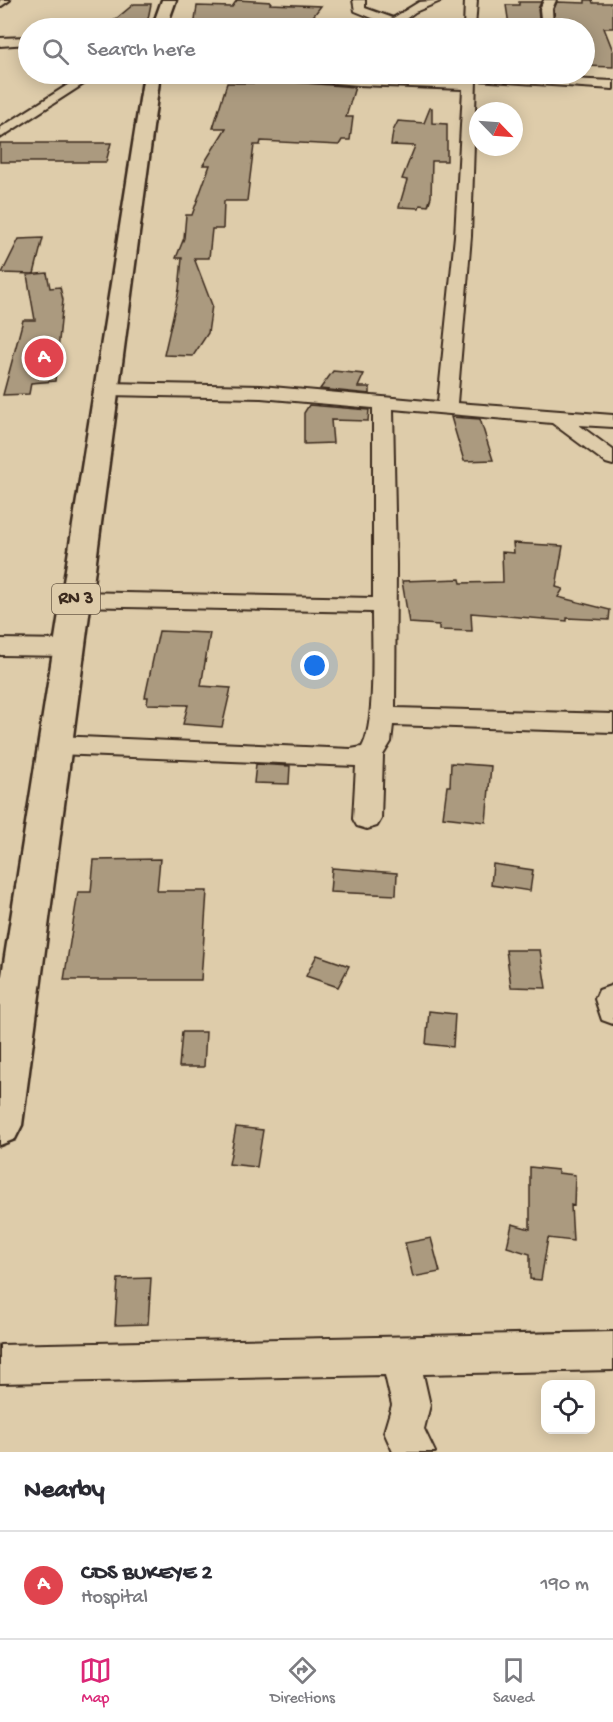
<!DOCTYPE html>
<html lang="en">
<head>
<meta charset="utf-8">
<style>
	:root { --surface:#fff; --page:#f7f7f7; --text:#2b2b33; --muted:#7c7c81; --line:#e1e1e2; --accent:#db2777 }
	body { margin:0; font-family:"Gochi Hand",sans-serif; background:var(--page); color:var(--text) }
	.controls { position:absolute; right:18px; bottom:18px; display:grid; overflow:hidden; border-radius:12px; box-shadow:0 3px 15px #0003 }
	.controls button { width:54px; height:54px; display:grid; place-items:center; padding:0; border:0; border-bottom:2px solid var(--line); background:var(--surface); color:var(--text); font:30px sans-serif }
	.compass { position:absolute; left:469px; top:102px; width:54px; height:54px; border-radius:50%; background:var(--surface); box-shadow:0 3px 15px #0003; rotate:115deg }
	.you { position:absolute; left:315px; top:666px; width:21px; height:21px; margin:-15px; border:4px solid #fff; border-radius:50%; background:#1a73e8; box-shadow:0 0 0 9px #1a73e833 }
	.badge { display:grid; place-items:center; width:39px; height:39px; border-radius:50%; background:var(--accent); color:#fff; font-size:20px; font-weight:700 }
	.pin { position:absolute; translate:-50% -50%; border:3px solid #fff; box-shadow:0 2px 6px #0006 }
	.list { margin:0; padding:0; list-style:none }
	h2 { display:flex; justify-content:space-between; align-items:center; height:78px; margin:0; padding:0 24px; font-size:26px }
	h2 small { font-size:20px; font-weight:400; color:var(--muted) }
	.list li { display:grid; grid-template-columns:39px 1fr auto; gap:18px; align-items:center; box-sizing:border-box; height:108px; padding:0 24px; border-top:2px solid var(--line) }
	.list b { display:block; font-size:22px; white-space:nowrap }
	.list p { margin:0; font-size:20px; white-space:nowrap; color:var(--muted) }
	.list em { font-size:20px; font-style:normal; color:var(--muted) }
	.icon { flex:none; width:33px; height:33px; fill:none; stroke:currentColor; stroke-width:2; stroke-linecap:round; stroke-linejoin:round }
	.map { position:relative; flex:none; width:613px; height:1452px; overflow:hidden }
	.search { position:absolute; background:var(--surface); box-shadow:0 3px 15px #0003; left:18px; right:18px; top:18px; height:66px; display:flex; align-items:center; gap:15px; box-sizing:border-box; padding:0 21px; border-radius:33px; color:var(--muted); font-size:22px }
	.sheet { height:186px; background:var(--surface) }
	nav { display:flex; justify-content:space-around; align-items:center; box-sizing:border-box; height:84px; border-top:2px solid var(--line); background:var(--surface); font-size:16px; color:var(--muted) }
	nav a { display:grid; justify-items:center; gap:3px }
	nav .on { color:var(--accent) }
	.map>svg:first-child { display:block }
	.building { fill:#ab9a7f; stroke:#3b2a1e; stroke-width:1.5 }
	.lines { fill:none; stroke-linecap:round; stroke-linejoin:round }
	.street-casing { stroke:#3b2a1e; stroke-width:4 }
	.highway-casing { stroke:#3b2a1e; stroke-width:5 }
	.street { fill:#deccaa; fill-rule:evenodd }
	.highway { fill:#deccaa; fill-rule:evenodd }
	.labels { text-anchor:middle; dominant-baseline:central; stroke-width:4.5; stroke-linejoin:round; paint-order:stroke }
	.shield { fill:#deccaa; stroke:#6c5b48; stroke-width:1.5 }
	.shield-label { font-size:18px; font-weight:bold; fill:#3b2a1e }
</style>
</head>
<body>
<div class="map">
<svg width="613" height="1452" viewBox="0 0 613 1452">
	<rect width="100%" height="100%" fill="#deccaa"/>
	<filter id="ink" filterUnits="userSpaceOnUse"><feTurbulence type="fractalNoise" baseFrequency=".0167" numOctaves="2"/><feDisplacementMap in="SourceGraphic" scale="12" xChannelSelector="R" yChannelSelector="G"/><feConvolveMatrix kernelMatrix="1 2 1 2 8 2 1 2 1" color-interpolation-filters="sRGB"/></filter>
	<g filter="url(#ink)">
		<!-- building -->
		<path class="building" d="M 237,0 L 271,2 L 270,4 L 321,6 L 305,27 L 281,24 L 279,28 L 194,28 L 197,6 L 232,7 Z
			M 585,0 L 592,0 L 593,3 L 613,3 L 613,28 L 604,28 L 613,51 L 613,67 L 585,66 L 585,28 L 555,27 L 554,9 L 557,2 L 585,3 Z
			M 519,2 L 541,2 L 538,9 L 540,26 L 509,25 L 506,5 L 519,5 Z
			M 134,4 L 151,4 L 147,24 L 140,28 L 105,28 Z
			M 267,80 L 355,87 L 346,117 L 353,117 L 350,140 L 342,140 L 339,145 L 261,141 L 260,145 L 254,145 L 247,201 L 224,201 L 223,229 L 212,229 L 209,258 L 194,258 L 212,305 L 208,333 L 193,356 L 164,355 L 179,290 L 182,258 L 176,258 L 184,238 L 186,215 L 192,215 L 210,165 L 203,165 L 226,128 L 213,128 L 227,83 L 267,83 Z
			M 430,108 L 432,108 L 432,123 L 447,124 L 447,161 L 432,161 L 431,197 L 428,206 L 420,205 L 419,208 L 399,207 L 407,180 L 402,179 L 415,146 L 391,145 L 393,131 L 398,121 L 424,123 Z
			M 0,143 L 111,143 L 106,162 L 0,162 Z
			M 43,238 L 34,274 L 2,273 L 19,239 Z
			M 47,273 L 50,288 L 60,287 L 63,300 L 55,381 L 31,383 L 29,394 L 3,395 L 23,320 L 35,320 L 27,275 Z
			M 333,371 L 364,374 L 358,387 L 370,387 L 370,394 L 320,389 Z
			M 309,405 L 369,410 L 368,421 L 331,420 L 333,443 L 304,444 L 304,413 Z
			M 451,417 L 480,419 L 493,460 L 464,461 Z
			M 513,543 L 563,546 L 556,587 L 563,589 L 558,597 L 610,610 L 609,620 L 567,618 L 567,621 L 471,613 L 472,631 L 439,630 L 439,625 L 409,623 L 402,581 L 460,579 L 461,583 L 503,582 L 502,552 L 514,553 Z
			M 159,631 L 210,633 L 201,686 L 231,688 L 222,727 L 183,724 L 188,705 L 147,704 L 148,697 L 145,697 Z
			M 451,763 L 491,766 L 486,822 L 443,817 L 447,786 L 450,786 Z
			M 256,764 L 290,766 L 289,784 L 254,783 Z
			M 160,859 L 157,891 L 207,891 L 201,980 L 64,980 L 78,892 L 91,892 L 94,860 Z
			M 493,864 L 533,870 L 530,891 L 491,885 Z
			M 332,868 L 397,873 L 396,895 L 330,892 Z
			M 506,950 L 540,950 L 546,988 L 511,987 Z
			M 317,955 L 349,966 L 338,987 L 306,976 Z
			M 429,1011 L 455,1014 L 453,1047 L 426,1044 Z
			M 182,1032 L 206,1032 L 204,1067 L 179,1067 Z
			M 236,1127 L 263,1130 L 257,1167 L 229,1164 Z
			M 530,1167 L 558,1170 L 558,1173 L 575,1175 L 574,1206 L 571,1205 L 573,1241 L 548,1238 L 541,1280 L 530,1279 L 530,1254 L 507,1247 L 512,1224 L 530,1229 Z
			M 431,1238 L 440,1272 L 413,1277 L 405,1243 Z
			M 151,1278 L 148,1324 L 115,1325 L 118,1279 Z"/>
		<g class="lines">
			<!-- street casing -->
			<g class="street-casing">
				<path id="street" d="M 0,0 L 10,0 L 0,7 Z
					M 353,0 L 365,0 L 365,8 L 393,18 L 419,2 L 443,0 L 415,12 L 403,21 L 415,26 L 416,28 L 385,28 L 387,24 L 355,11 Z
					M 465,0 L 477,0 L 475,28 L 464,28 Z
					M 544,0 L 556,0 L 552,9 L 553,28 L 542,28 L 540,9 Z
					M 28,37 L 28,44 L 0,46 L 0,38 Z
					M 85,74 L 99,74 L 0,138 L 0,128 Z
					M 266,74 L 348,74 L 347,76 L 359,77 L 463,81 L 464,74 L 613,81 L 613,89 L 476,80 L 471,236 L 457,403 L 613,415 L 613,427 L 579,425 L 613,450 L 613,465 L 606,463 L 552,423 L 393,409 L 396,565 L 395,708 L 613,714 L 613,732 L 393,725 L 391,742 L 383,755 L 381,819 L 377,826 L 367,829 L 357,826 L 353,819 L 356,766 L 57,754 L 48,751 L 44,745 L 48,739 L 57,736 L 351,749 L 362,747 C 376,724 372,642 372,612 L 76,606 L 68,604 L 65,599 L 68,594 L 76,592 L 373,598 L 373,408 L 261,398 L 107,395 L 100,393 L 98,389 L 100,385 L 107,383 L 261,386 L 438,402 L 455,236 L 463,89 L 359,85 L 272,78 Z
					M 0,639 L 69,640 L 77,642 L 81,648 L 77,654 L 69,656 L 0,655 Z
					M 613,985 L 613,1024 L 602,1020 L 595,999 L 599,990 Z
					M 613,1332 L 613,1370 L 423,1374 L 430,1405 L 424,1429 L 435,1452 L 393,1452 L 384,1432 L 392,1405 L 385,1375 L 0,1383 L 0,1345 Z"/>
			</g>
			<!-- highway casing -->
			<g class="highway-casing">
				<path id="highway" d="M 162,0 L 176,0 L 166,28 L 152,28 Z
					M 144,74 L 160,74 L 22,1125 L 15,1139 L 0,1145 L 0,988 Z"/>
			</g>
			<!-- street -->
			<use href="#street" class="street"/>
			<!-- highway -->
			<use href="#highway" class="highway"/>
		</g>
	</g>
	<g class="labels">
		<!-- shield labels -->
		<rect class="shield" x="52" y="584" width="48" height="30" rx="4.5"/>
		<g class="shield-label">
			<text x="76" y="599">RN 3</text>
		</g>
	</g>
</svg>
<div class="controls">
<button><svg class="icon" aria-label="locate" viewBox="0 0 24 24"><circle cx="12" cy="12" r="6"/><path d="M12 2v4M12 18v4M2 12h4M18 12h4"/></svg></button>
</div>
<svg class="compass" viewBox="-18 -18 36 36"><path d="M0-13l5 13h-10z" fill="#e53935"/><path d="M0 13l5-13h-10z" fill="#7c7c81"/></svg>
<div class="you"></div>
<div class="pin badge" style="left:44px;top:358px;background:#e0444e">A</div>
<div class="search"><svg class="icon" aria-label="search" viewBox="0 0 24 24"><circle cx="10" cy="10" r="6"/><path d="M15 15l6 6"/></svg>Search here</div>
</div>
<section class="sheet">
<h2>Nearby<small></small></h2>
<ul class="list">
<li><span class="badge" style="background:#e0444e">A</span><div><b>CDS BUKEYE 2</b><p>Hospital</p></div><em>190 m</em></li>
</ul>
</section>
<nav>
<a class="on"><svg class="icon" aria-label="map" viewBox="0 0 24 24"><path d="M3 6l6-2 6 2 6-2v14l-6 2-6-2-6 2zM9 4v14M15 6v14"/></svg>Map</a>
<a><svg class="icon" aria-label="directions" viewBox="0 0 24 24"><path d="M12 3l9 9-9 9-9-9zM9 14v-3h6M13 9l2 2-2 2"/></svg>Directions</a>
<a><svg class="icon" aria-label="saved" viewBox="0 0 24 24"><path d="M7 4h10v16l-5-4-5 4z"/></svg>Saved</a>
</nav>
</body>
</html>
